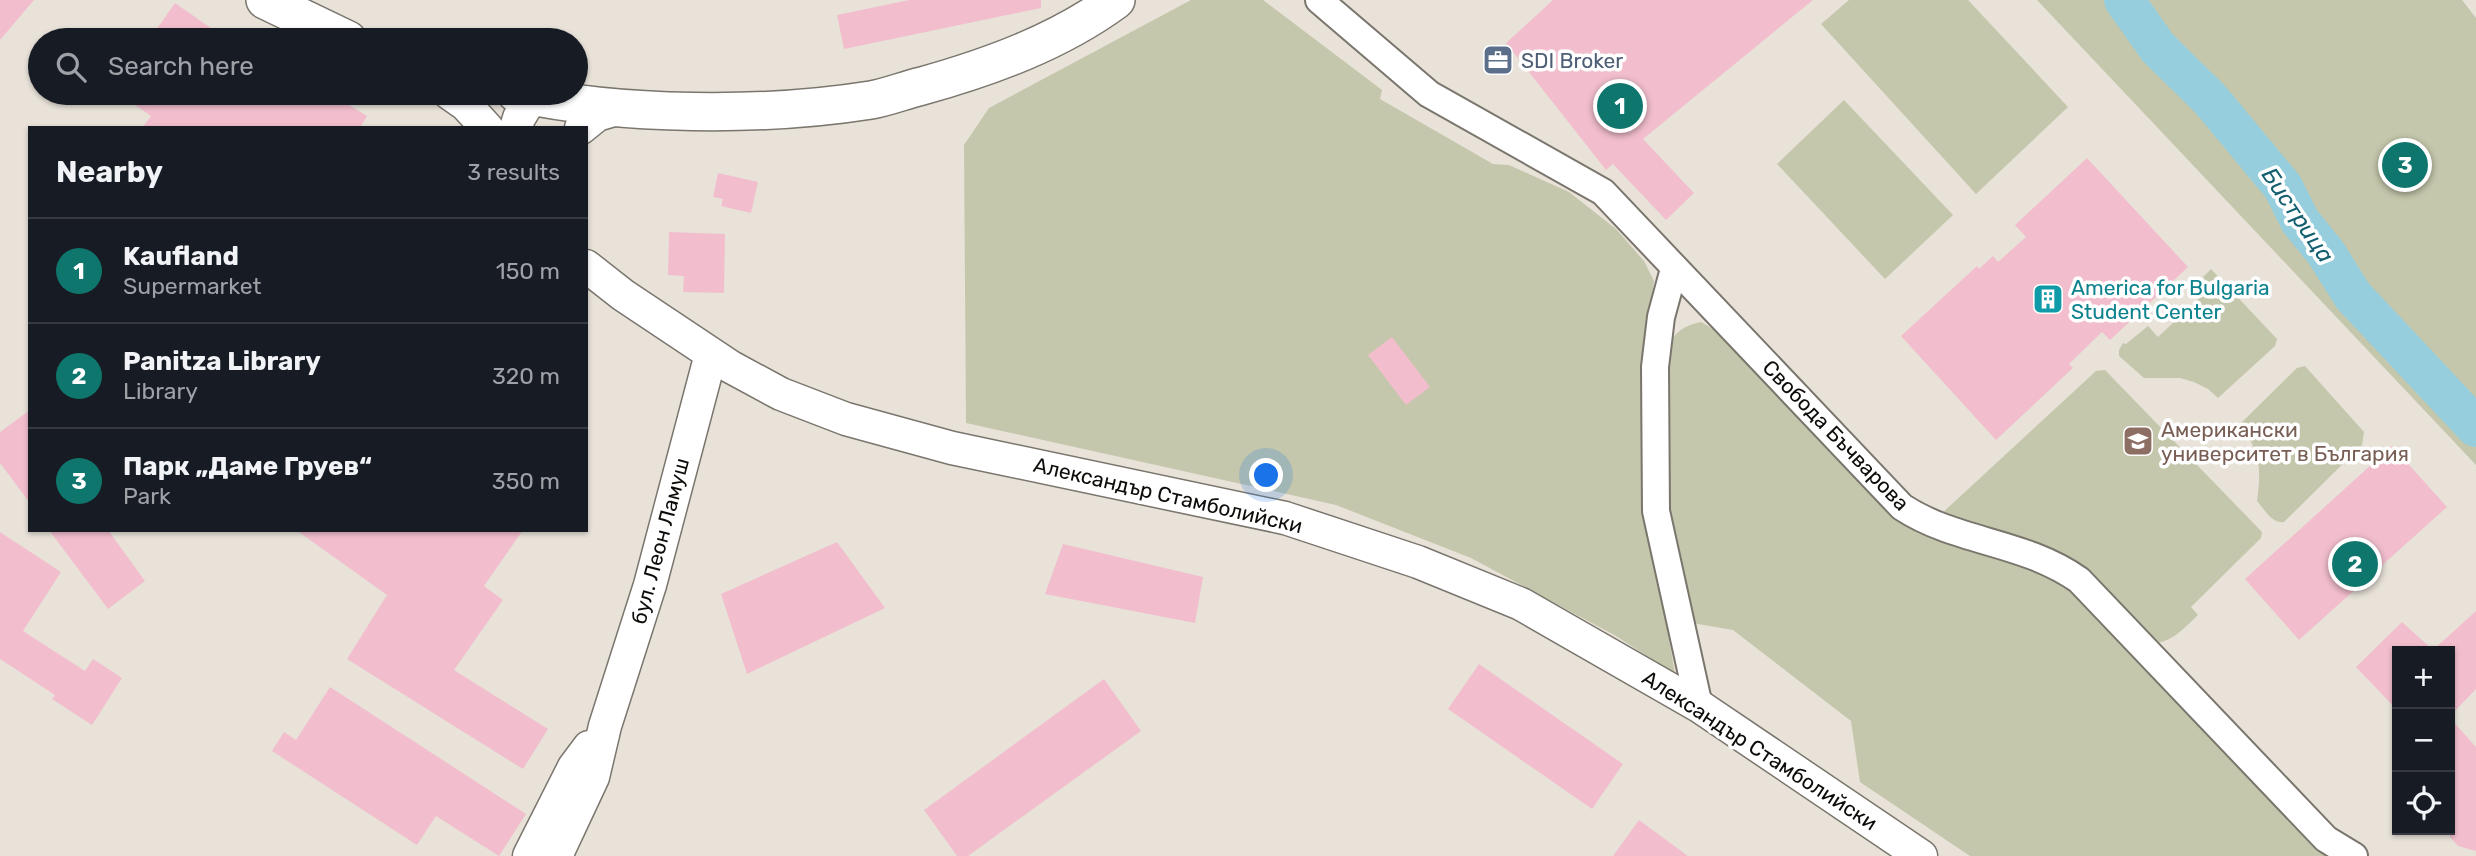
<!DOCTYPE html>
<html lang="en">
<head>
<meta charset="utf-8">
<style>
	:root { --surface:#171b24; --page:#242831; --text:#f1f3f6; --muted:#9ea1a6; --line:#363941; --accent:#0f766e }
	body { margin:0; font-family:Rubik,sans-serif; background:var(--page); color:var(--text) }
	.controls { position:absolute; right:21px; bottom:21px; display:grid; overflow:hidden; border-radius:0px; box-shadow:0 2px 5px #0004 }
	.controls button { width:63px; height:63px; display:grid; place-items:center; padding:0; border:0; border-bottom:2px solid var(--line); background:var(--surface); color:var(--text); font:35px sans-serif }
	.you { position:absolute; left:1267px; top:476px; width:24px; height:24px; margin:-18px; border:5px solid #fff; border-radius:50%; background:#1a73e8; box-shadow:0 0 0 10px #1a73e833 }
	.badge { display:grid; place-items:center; width:46px; height:46px; border-radius:50%; background:var(--accent); color:#fff; font-size:23px; font-weight:700 }
	.pin { position:absolute; translate:-50% -50%; border:4px solid #fff; box-shadow:0 2px 7px #0006 }
	.list { margin:0; padding:0; list-style:none }
	h2 { display:flex; justify-content:space-between; align-items:center; height:91px; margin:0; padding:0 28px; font-size:30px }
	h2 small { font-size:23px; font-weight:400; color:var(--muted) }
	.list li { display:grid; grid-template-columns:46px 1fr auto; gap:21px; align-items:center; box-sizing:border-box; height:105px; padding:0 28px; border-top:2px solid var(--line) }
	.list b { display:block; font-size:26px; white-space:nowrap }
	.list p { margin:0; font-size:23px; white-space:nowrap; color:var(--muted) }
	.list em { font-size:23px; font-style:normal; color:var(--muted) }
	.icon { flex:none; width:38px; height:38px; fill:none; stroke:currentColor; stroke-width:2; stroke-linecap:round; stroke-linejoin:round }
	.map { position:relative; flex:none; width:2476px; height:856px; overflow:hidden }
	.search { position:absolute; background:var(--surface); box-shadow:0 2px 5px #0004; left:28px; top:28px; width:560px; height:77px; display:flex; align-items:center; gap:18px; box-sizing:border-box; padding:0 24px; border-radius:38px; color:var(--muted); font-size:26px }
	.panel { position:absolute; background:var(--surface); box-shadow:0 2px 5px #0004; left:28px; top:126px; width:560px; height:406px; border-radius:0px }
	.map>svg:first-child { display:block }
	.green { fill:#c4c7ab }
	.lines { fill:none; stroke-linecap:round; stroke-linejoin:round }
	.river { stroke:#96cede; stroke-width:40 }
	.building { fill:#f2becd }
	.minor-casing { stroke:#7a756d; stroke-width:30 }
	.tertiary-casing { stroke:#7a756d; stroke-width:35 }
	.secondary-casing { stroke:#7a756d; stroke-width:40 }
	.minor { stroke:#fff; stroke-width:26 }
	.tertiary { stroke:#fff; stroke-width:32 }
	.secondary { stroke:#fff; stroke-width:37 }
	.labels { text-anchor:middle; dominant-baseline:central; stroke-width:7; stroke-linejoin:round; paint-order:stroke }
	.service-label { font-size:21px; fill:#4e5e75; stroke:#fff; text-anchor:start }
	.culture-label { font-size:21px; fill:#0d838f; stroke:#fff; text-anchor:start }
	.education-label { font-size:21px; fill:#785e54; stroke:#fff; text-anchor:start }
	.street-label { font-size:21px; fill:#0e0c09; stroke:#fff }
	.water-label { font-size:23px; font-style:italic; fill:#135e6f; stroke:#fff }
</style>
</head>
<body>
<div class="map">
<svg width="2476" height="856" viewBox="0 0 2476 856">
	<rect width="100%" height="100%" fill="#e8e2d9"/>
	<!-- green -->
	<path class="green" d="M 1191,0 L 1263,0 L 1382,90 L 1380,99 L 1493,164 L 1509,165 L 1569,192 L 1616,229 L 1644,261 L 1654,281 L 1641,377 L 1647,510 L 1675,674 L 1616,636 L 1471,558 L 1336,505 L 966,423 L 964,145 L 989,108 Z
		M 1849,0 L 1968,0 L 2068,107 L 1976,194 L 1821,24 Z
		M 2037,0 L 2462,0 L 2476,18 L 2476,465 Z
		M 1844,100 L 1953,215 L 1885,279 L 1777,164 Z
		M 2211,269 L 2277,339 L 2275,346 L 2218,398 L 2208,389 L 2194,382 L 2180,378 L 2144,378 L 2119,356 L 2119,350 L 2123,343 L 2126,344 L 2148,326 L 2158,337 L 2211,287 L 2203,277 Z
		M 1701,322 L 1718,332 L 1881,504 L 1920,533 L 2042,570 L 2071,587 L 2168,693 L 2333,856 L 1970,856 L 1860,782 L 1851,721 L 1733,630 L 1692,623 L 1665,511 L 1667,350 C 1674,332 1683,326 1701,322 Z
		M 2305,366 L 2364,432 L 2362,445 L 2284,522 C 2272,524 2264,509 2257,501 C 2262,464 2259,454 2241,423 L 2297,368 Z
		M 2105,370 L 2262,532 L 2261,538 L 2191,607 L 2198,615 C 2185,627 2172,643 2153,643 L 2073,565 L 1939,516 L 2096,371 Z"/>
	<g class="lines">
		<!-- river -->
		<path class="river" d="M 2124,0 L 2158,48 L 2210,99 L 2283,187 L 2300,221 L 2326,253 L 2353,296 L 2476,427"/>
	</g>
	<!-- building -->
	<path class="building" d="M 0,0 L 34,0 L 0,40 Z
		M 909,0 L 1041,0 L 1041,8 L 844,49 L 837,15 Z
		M 1553,0 L 1813,0 L 1643,139 L 1694,193 L 1666,220 L 1613,164 L 1606,170 L 1506,43 Z
		M 175,3 L 228,40 L 149,40 Z
		M 118,93 L 329,93 L 367,116 L 360,128 L 142,128 L 151,116 Z
		M 2087,158 L 2188,267 L 2110,340 L 2102,332 L 2069,364 L 2073,368 L 1996,440 L 1901,336 L 1977,266 L 1979,269 L 1993,256 L 1998,262 L 2026,237 L 2015,225 Z
		M 718,173 L 758,182 L 751,213 L 721,206 L 723,199 L 713,197 Z
		M 669,232 L 725,234 L 724,293 L 683,292 L 684,276 L 668,275 Z
		M 1392,337 L 1430,387 L 1406,405 L 1368,355 Z
		M 30,410 L 30,503 L 0,463 L 0,432 Z
		M 2392,446 L 2447,507 L 2299,640 L 2245,579 Z
		M 49,530 L 108,530 L 145,581 L 108,609 Z
		M 296,530 L 523,530 L 484,586 L 503,600 L 454,670 L 548,729 L 523,769 L 347,659 L 387,595 Z
		M 0,532 L 61,572 L 23,631 L 85,671 L 93,659 L 122,678 L 92,725 L 52,699 L 55,695 L 0,659 Z
		M 837,542 L 885,608 L 747,674 L 721,594 Z
		M 1063,544 L 1203,577 L 1195,623 L 1045,594 Z
		M 2476,611 L 2476,689 L 2450,716 L 2450,651 L 2397,651 L 2397,710 L 2356,667 L 2402,622 L 2433,650 Z
		M 1479,664 L 1623,764 L 1592,809 L 1448,709 Z
		M 1104,679 L 1141,731 L 968,856 L 957,856 L 924,810 Z
		M 330,687 L 526,814 L 499,856 L 436,816 L 417,845 L 272,751 L 284,732 L 296,740 Z
		M 2450,718 L 2476,747 L 2476,851 L 2458,846 L 2450,837 Z
		M 1639,820 L 1688,856 L 1613,856 Z"/>
	<g class="lines">
		<!-- minor casing -->
		<g class="minor-casing">
			<path id="minor" d="M 1319,0 L 1429,94 L 1603,192 L 1902,507 C 1957,543 2024,541 2079,580 L 2326,839 L 2354,856
				M 1674,269 L 1661,317 L 1655,367 L 1656,511 L 1699,706"/>
		</g>
		<!-- tertiary casing -->
		<g class="tertiary-casing">
			<path id="tertiary" d="M 449,93 L 466,105 L 487,128
				M 516,128 L 519,118 L 532,96
				M 581,128 L 597,115 L 624,107
				M 586,266 L 623,295 L 731,367 L 781,394 L 846,419 L 952,448 L 1285,518 L 1418,562 L 1521,604 L 1699,706 L 1921,856
				M 529,856 L 574,767 L 589,747
				M 556,856 L 593,777 L 605,726 L 650,585 L 711,354"/>
		</g>
		<!-- secondary casing -->
		<g class="secondary-casing">
			<path id="secondary" d="M 265,0 L 348,40
				M 516,93 C 621,116 764,117 871,100 C 888,97 905,90 922,86 C 990,67 1059,42 1116,0"/>
		</g>
		<!-- minor -->
		<use href="#minor" class="minor"/>
		<!-- tertiary -->
		<use href="#tertiary" class="tertiary"/>
		<!-- secondary -->
		<use href="#secondary" class="secondary"/>
	</g>
	<!-- icons -->
	<defs>
		<g id="office-square" transform="scale(1.575)"><rect x="-9" y="-9" width="18" height="18" rx="4" fill="#5c6f8a" stroke="#fff"/><path d="M-6-3h4V-5.5h4V-3h4V5H-6ZM-1-4.5V-3h2v-1.5ZM-6 0V1H6V0Z" fill="#fff"/></g>
		<g id="building-square" transform="scale(1.575)"><rect x="-9" y="-9" width="18" height="18" rx="4" fill="#0f9aa8" stroke="#fff"/><path d="M-4-6H4V6H1V3H-1V6H-4ZM-2.5-4.3h1.7v1.8h-1.7ZM.8-4.3h1.7v1.8H.8ZM-2.5-1h1.7V.8h-1.7ZM.8-1h1.7V.8H.8Z" fill="#fff"/></g>
		<g id="university-square" transform="scale(1.575)"><rect x="-9" y="-9" width="18" height="18" rx="4" fill="#8d6e63" stroke="#fff"/><path d="M0-5L7-2L0 1L-7-2ZM-4 1L0 2.5L4 1V4Q0 6-4 4Z" fill="#fff"/></g>
	</defs>
	<g fill-rule="evenodd">
		<use href="#office-square" x="1498" y="60"/>
		<use href="#building-square" x="2048" y="299"/>
		<use href="#university-square" x="2138" y="441"/>
	</g>
	<g class="labels">
		<!-- service labels -->
		<g class="service-label">
			<text x="1521" y="60">SDI Broker</text>
		</g>
		<!-- culture labels -->
		<g class="culture-label">
			<text x="2071" y="287">America for Bulgaria<tspan x="2071" dy="24">Student Center</tspan></text>
		</g>
		<!-- education labels -->
		<g class="education-label">
			<text x="2161" y="429">Американски<tspan x="2161" dy="24">университет в България</tspan></text>
		</g>
		<!-- street labels -->
		<g class="street-label">
			<text transform="translate(1836 435) rotate(46)">Свобода Бъчварова</text>
			<text transform="translate(1168 495) rotate(13)">Александър Стамболийски</text>
			<text transform="translate(660 541) rotate(-75)">бул. Леон Ламуш</text>
			<text transform="translate(1760 750) rotate(33)">Александър Стамболийски</text>
		</g>
		<!-- water labels -->
		<g class="water-label">
			<text transform="translate(2298 215) rotate(56)">Бистрица</text>
		</g>
	</g>
</svg>
<div class="controls">
<button>+</button>
<button>−</button>
<button><svg class="icon" aria-label="locate" viewBox="0 0 24 24"><circle cx="12" cy="12" r="6"/><path d="M12 2v4M12 18v4M2 12h4M18 12h4"/></svg></button>
</div>
<div class="you"></div>
<div class="pin badge" style="left:1620px;top:106px">1</div>
<div class="pin badge" style="left:2355px;top:564px">2</div>
<div class="pin badge" style="left:2405px;top:165px">3</div>
<div class="search"><svg class="icon" aria-label="search" viewBox="0 0 24 24"><circle cx="10" cy="10" r="6"/><path d="M15 15l6 6"/></svg>Search here</div>
<section class="panel">
<h2>Nearby<small>3 results</small></h2>
<ul class="list">
<li><span class="badge">1</span><div><b>Kaufland</b><p>Supermarket</p></div><em>150 m</em></li>
<li><span class="badge">2</span><div><b>Panitza Library</b><p>Library</p></div><em>320 m</em></li>
<li><span class="badge">3</span><div><b>Парк „Даме Груев“</b><p>Park</p></div><em>350 m</em></li>
</ul>
</section>
</div>
</body>
</html>
